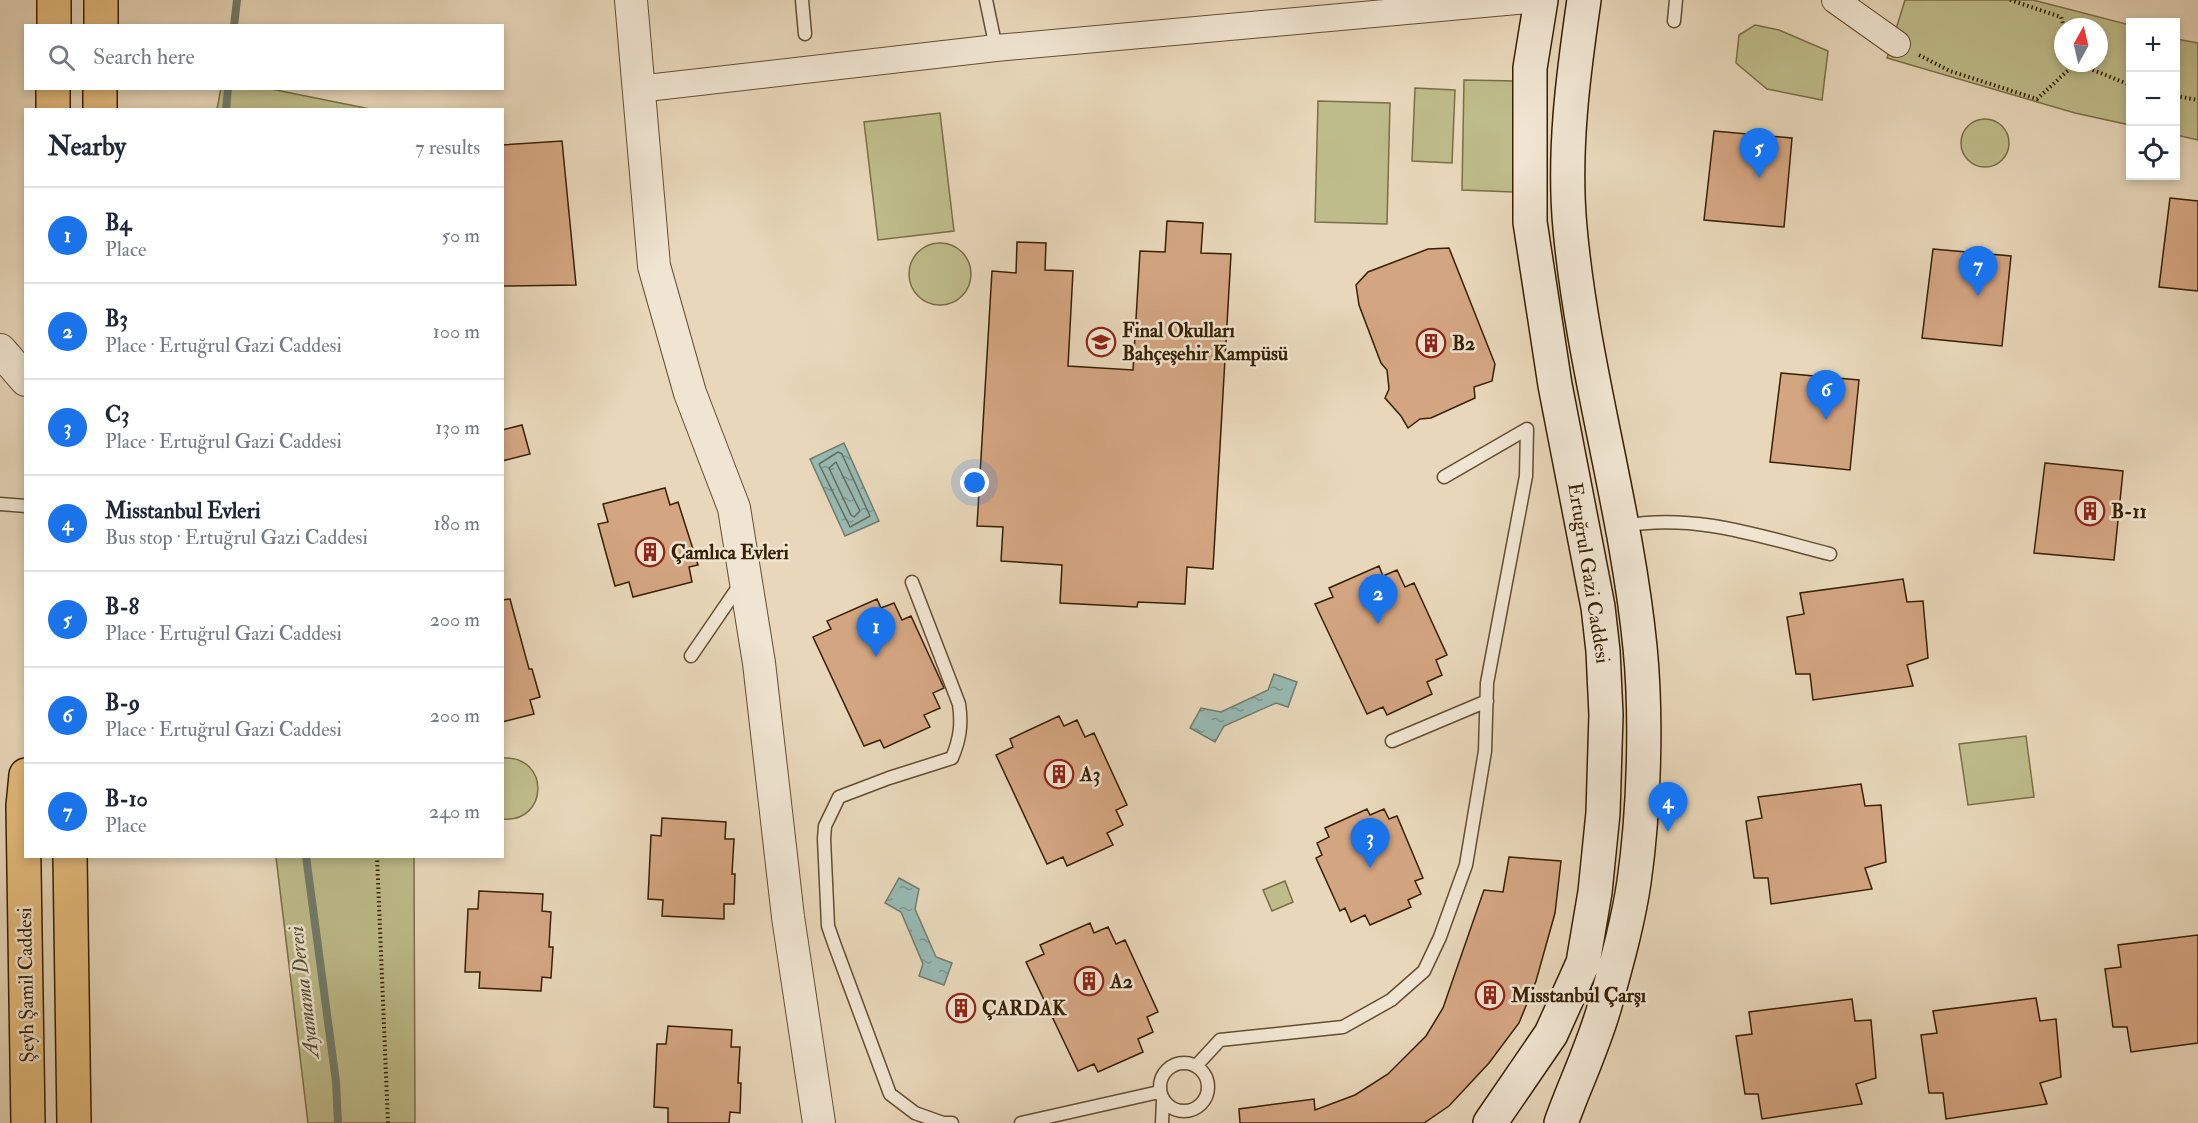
<!DOCTYPE html>
<html lang="en">
<head>
<meta charset="utf-8">
<style>
	:root { --surface:#fff; --page:#f6f6f7; --text:#1f2937; --muted:#747a83; --line:#e0e1e3; --accent:#1a73e8 }
	body { margin:0; font-family:"IM FELL Double Pica",serif; background:var(--page); color:var(--text) }
	.controls { position:absolute; right:18px; top:18px; display:grid; overflow:hidden; border-radius:0px; box-shadow:0 3px 9px #0003 }
	.controls button { width:54px; height:54px; display:grid; place-items:center; padding:0; border:0; border-bottom:2px solid var(--line); background:var(--surface); color:var(--text); font:30px sans-serif }
	.compass { position:absolute; left:2054px; top:18px; width:54px; height:54px; border-radius:50%; background:var(--surface); box-shadow:0 3px 9px #0003; rotate:8deg }
	.you { position:absolute; left:975px; top:483px; width:21px; height:21px; margin:-15px; border:4px solid #fff; border-radius:50%; background:#1a73e8; box-shadow:0 0 0 9px #1a73e833 }
	.badge { display:grid; place-items:center; width:39px; height:39px; border-radius:50%; background:var(--accent); color:#fff; font-size:20px; font-weight:700 }
	.pin { position:absolute; translate:-50% -50px; filter:drop-shadow(0 2px 3px #0008) }
	.pin::after { content:''; position:absolute; top:32px; width:21px; height:18px; background:inherit; clip-path:polygon(0 0,100% 0,50% 100%) }
	.list { margin:0; padding:0; list-style:none }
	h2 { display:flex; justify-content:space-between; align-items:center; height:78px; margin:0; padding:0 24px; font-size:26px }
	h2 small { font-size:20px; font-weight:400; color:var(--muted) }
	.list li { display:grid; grid-template-columns:39px 1fr auto; gap:18px; align-items:center; box-sizing:border-box; height:96px; padding:0 24px; border-top:2px solid var(--line) }
	.list b { display:block; font-size:22px; white-space:nowrap }
	.list p { margin:0; font-size:20px; white-space:nowrap; color:var(--muted) }
	.list em { font-size:20px; font-style:normal; color:var(--muted) }
	.icon { flex:none; width:33px; height:33px; fill:none; stroke:currentColor; stroke-width:2; stroke-linecap:round; stroke-linejoin:round }
	.map { position:relative; flex:none; width:2198px; height:1123px; overflow:hidden }
	.search { position:absolute; background:var(--surface); box-shadow:0 3px 9px #0003; left:24px; top:24px; width:480px; height:66px; display:flex; align-items:center; gap:15px; box-sizing:border-box; padding:0 21px; border-radius:0px; color:var(--muted); font-size:22px }
	.panel { position:absolute; background:var(--surface); box-shadow:0 3px 9px #0003; left:24px; top:108px; width:480px; height:750px; border-radius:0px }
	.map>svg:first-child { display:block }
	.green { fill:#bebc8a; stroke:#7a6e46; stroke-width:1.5; fill-rule:evenodd }
	.water { fill:url(#water-ripples); stroke:#717c6c; stroke-width:1.5 }
	.lines { fill:none; stroke-linecap:round; stroke-linejoin:round }
	.shore { stroke:#676c5a; stroke-width:1.5 }
	.stream { stroke:#717c6c; stroke-width:8 }
	.building { fill:#d4a581; stroke:#372002; stroke-width:1.5 }
	.service-casing { stroke:#634e30; stroke-width:15 }
	.minor-casing { stroke:#634e30; stroke-width:28 }
	.tertiary-casing { stroke:#634e30; stroke-width:34 }
	.secondary-casing { stroke:#372002; stroke-width:36 }
	.primary-casing { stroke:#372002; stroke-width:36 }
	.path { stroke:#372002; stroke-width:4; stroke-dasharray:1.5 3; stroke-linecap:butt }
	.service { stroke:#f0e5d2; stroke-width:12 }
	.minor { stroke:#f0e5d2; stroke-width:26 }
	.tertiary { stroke:#f0e5d2; stroke-width:32 }
	.secondary { stroke:#f0e5d2; stroke-width:33 }
	.primary { stroke:#e4bc7d; stroke-width:33 }
	.labels { text-anchor:middle; dominant-baseline:central; stroke-width:5; stroke-linejoin:round; paint-order:stroke }
	.poi-label { font-size:20px; font-weight:bold; fill:#372002; stroke:#f0e5d2; text-anchor:start }
	.street-label { font-size:20px; fill:#372002; stroke:#f0e5d2 }
	.water-label { font-size:21px; font-style:italic; fill:#544e37; stroke:#f0e5d2 }
</style>
</head>
<body>
<div class="map">
<svg width="2198" height="1123" viewBox="0 0 2198 1123">
	<defs>
		<pattern id="water-ripples" width="26" height="14" patternUnits="userSpaceOnUse" patternTransform="scale(1.5)"><rect width="26" height="14" fill="#97b9b3"/><path d="M2 4q2-2 4 0t4 0M15 11q2-2 4 0t4 0" fill="none" stroke="#7c968f"/></pattern>
	</defs>
	<rect width="100%" height="100%" fill="#e8d7ba"/>
	<filter id="stains"><feTurbulence type="fractalNoise" baseFrequency=".00333" numOctaves="4"/><feColorMatrix values="0 0 0 0 .2 0 0 0 0 .09 0 0 0 0 .02 0 0 0 .5 -.17"/></filter>
	<radialGradient id="worn" r=".72"><stop offset=".6" stop-color="#630" stop-opacity="0"/><stop offset="1" stop-color="#630" stop-opacity=".3"/></radialGradient>
	<!-- green -->
	<path class="green" d="M 1905,0 L 2033,0 L 2130,25 L 2130,125 L 2075,113 L 1887,58 ZM 2063,27 L 2099,27 L 2099,63 L 2063,63 Z
		M 1755,25 L 1779,30 L 1828,51 L 1822,100 L 1767,89 L 1736,63 L 1739,35 Z
		M 2176,39 L 2198,43 L 2198,140 L 2176,135 Z
		M 1464,80 L 1516,81 L 1513,192 L 1462,190 Z
		M 221,88 L 271,89 L 370,109 L 217,109 Z
		M 1415,88 L 1455,90 L 1452,163 L 1412,161 Z
		M 1318,101 L 1390,103 L 1387,224 L 1315,222 Z
		M 940,113 L 954,231 L 878,240 L 864,122 Z
		M1961 143a24 24 0 1 1 48 0a24 24 0 1 1-48 0Z
		M909 274a31 31 0 1 1 62 0a31 31 0 1 1-62 0Z
		M 2026,736 L 2034,797 L 1968,805 L 1959,744 Z
		M 503,758 C 551,756 548,823 503,819 Z
		M 276,857 L 414,857 L 415,1123 L 308,1123 Z
		M 1285,881 L 1293,902 L 1272,911 L 1263,890 Z"/>
	<!-- water -->
	<path class="water" d="M 844,443 L 879,521 L 845,536 L 810,459 Z
		M 1274,674 L 1297,682 L 1288,707 L 1276,703 L 1224,726 L 1215,742 L 1190,728 L 1201,708 L 1221,712 L 1268,690 Z
		M 899,878 L 919,889 L 915,909 L 936,957 L 952,963 L 944,985 L 919,976 L 923,964 L 901,912 L 885,903 Z"/>
	<g class="lines">
		<!-- shore -->
		<path class="shore" d="M 838,452 L 842,454 L 870,516 L 850,527 L 819,464 Z
			M 836,462 L 860,511 L 854,517 L 851,515 L 829,468 Z"/>
		<!-- stream -->
		<path class="stream" d="M 234,26 L 237,0
			M 226,110 L 228,88
			M 306,856 L 336,1082 L 338,1123"/>
	</g>
	<!-- building -->
	<path class="building" d="M 1714,131 L 1792,138 L 1784,227 L 1704,220 Z
		M 562,141 L 576,285 L 502,286 L 502,145 Z
		M 2170,198 L 2198,201 L 2198,291 L 2159,287 Z
		M 1167,221 L 1203,223 L 1201,253 L 1231,254 L 1213,569 L 1187,567 L 1185,604 L 1138,602 L 1137,607 L 1060,603 L 1062,565 L 1001,561 L 1003,527 L 977,526 L 992,271 L 1016,273 L 1017,242 L 1046,243 L 1045,270 L 1073,271 L 1068,366 L 1133,370 L 1140,251 L 1165,252 Z
		M 1449,248 L 1495,364 L 1492,381 L 1474,387 L 1475,398 L 1431,418 L 1420,419 L 1408,428 L 1401,416 L 1385,398 L 1389,389 L 1387,370 L 1381,363 L 1359,305 L 1356,285 L 1368,272 L 1428,249 Z
		M 1933,249 L 2011,256 L 2002,346 L 1922,338 Z
		M 1781,373 L 1859,380 L 1850,470 L 1770,462 Z
		M 522,425 L 530,454 L 502,461 L 502,430 Z
		M 2045,463 L 2123,471 L 2114,560 L 2034,553 Z
		M 665,488 L 670,505 L 678,502 L 698,565 L 689,567 L 692,582 L 633,597 L 629,582 L 615,586 L 598,524 L 608,522 L 603,504 Z
		M 1379,566 L 1383,576 L 1397,570 L 1405,587 L 1414,583 L 1447,655 L 1436,660 L 1442,675 L 1427,682 L 1432,694 L 1387,715 L 1383,707 L 1367,714 L 1315,604 L 1333,597 L 1329,588 Z
		M 1903,579 L 1907,602 L 1923,601 L 1928,658 L 1907,665 L 1913,686 L 1813,700 L 1810,674 L 1796,674 L 1787,617 L 1804,614 L 1800,593 Z
		M 510,599 L 529,669 L 532,669 L 540,697 L 530,700 L 534,714 L 502,722 L 502,600 Z
		M 877,599 L 881,608 L 894,603 L 902,620 L 911,616 L 944,688 L 933,693 L 940,708 L 924,715 L 930,727 L 884,748 L 880,740 L 864,746 L 813,637 L 831,629 L 827,621 Z
		M 1059,716 L 1064,726 L 1077,720 L 1085,737 L 1094,733 L 1127,805 L 1116,810 L 1123,825 L 1107,833 L 1113,845 L 1067,866 L 1063,857 L 1047,864 L 996,755 L 1013,747 L 1010,739 Z
		M 1861,784 L 1865,806 L 1881,805 L 1886,862 L 1865,868 L 1872,889 L 1771,904 L 1768,878 L 1754,878 L 1746,821 L 1762,818 L 1758,797 Z
		M 1367,809 L 1370,815 L 1384,809 L 1389,819 L 1397,816 L 1423,878 L 1415,881 L 1421,894 L 1408,900 L 1411,907 L 1370,925 L 1365,915 L 1351,922 L 1345,908 L 1340,911 L 1316,858 L 1322,855 L 1317,843 L 1329,837 L 1325,828 Z
		M 662,818 L 726,822 L 725,839 L 734,839 L 732,874 L 735,874 L 734,904 L 724,904 L 724,919 L 662,916 L 663,900 L 648,899 L 651,835 L 661,836 Z
		M 1509,857 L 1561,861 L 1555,913 L 1536,981 L 1519,1023 L 1489,1063 L 1449,1106 L 1424,1123 L 1240,1123 L 1239,1109 L 1314,1099 L 1315,1110 L 1355,1095 L 1388,1074 L 1426,1036 L 1443,1008 L 1484,890 L 1503,892 Z
		M 479,891 L 543,894 L 542,911 L 551,912 L 549,947 L 553,947 L 551,978 L 542,977 L 541,991 L 479,988 L 480,972 L 465,972 L 468,909 L 478,909 Z
		M 1090,923 L 1094,933 L 1108,927 L 1116,944 L 1125,940 L 1158,1012 L 1147,1017 L 1153,1032 L 1138,1039 L 1143,1052 L 1098,1072 L 1094,1064 L 1078,1071 L 1026,962 L 1044,954 L 1040,945 Z
		M 2198,935 L 2198,1043 L 2131,1052 L 2127,1027 L 2113,1027 L 2105,969 L 2121,967 L 2118,945 Z
		M 2036,998 L 2040,1021 L 2056,1019 L 2061,1077 L 2040,1083 L 2047,1104 L 1946,1119 L 1943,1093 L 1929,1093 L 1921,1035 L 1937,1033 L 1933,1011 Z
		M 1852,999 L 1855,1021 L 1871,1020 L 1876,1078 L 1856,1084 L 1862,1104 L 1762,1119 L 1758,1094 L 1745,1094 L 1736,1036 L 1752,1034 L 1749,1012 Z
		M 668,1026 L 732,1030 L 731,1047 L 740,1047 L 738,1083 L 741,1083 L 740,1113 L 730,1112 L 729,1123 L 668,1123 L 668,1108 L 654,1107 L 657,1044 L 666,1044 Z"/>
	<g class="lines">
		<!-- service casing -->
		<g class="service-casing">
			<path id="service" d="M 802,0 L 805,34
				M 986,0 L 996,48
				M 1674,21 L 1676,0
				M 0,504 L 26,506
				M 1622,526 C 1696,513 1759,536 1830,554
				M 912,582 L 959,704 C 962,724 960,739 952,758 L 889,778 L 839,797 L 825,826 L 824,839 L 828,926 L 835,946 L 890,1094 L 915,1113 L 943,1123 L 952,1123
				M 691,656 L 741,583
				M 1392,741 L 1487,701
				M1160 1087a24 24 0 1 1 48 0a24 24 0 1 1-48 0Z
				M 1196,1066 L 1220,1040 L 1343,1027 L 1391,1000 L 1424,971 L 1440,937 L 1466,865 L 1485,751 L 1487,683 L 1526,476 L 1527,429 L 1444,477
				M 1021,1123 L 1159,1092
				M 1162,1123 L 1163,1100"/>
		</g>
		<!-- minor casing -->
		<g class="minor-casing">
			<path id="minor" d="M 1835,0 L 1897,44
				M 638,89 L 996,48 L 1529,0"/>
		</g>
		<!-- tertiary casing -->
		<g class="tertiary-casing">
			<path id="tertiary" d="M 631,0 L 654,266 L 690,393 L 734,508 L 759,663 L 788,917 L 819,1123
				M 0,350 L 26,380"/>
		</g>
		<!-- secondary casing -->
		<g class="secondary-casing">
			<path id="secondary" d="M 1490,1123 L 1551,1034 L 1583,963 L 1595,892 L 1603,813 L 1606,715 L 1603,651 L 1598,607 L 1555,385 L 1530,222 L 1530,68 L 1541,0
				M 1561,1123 C 1575,1084 1594,1045 1605,1005 C 1616,965 1628,923 1634,882 C 1644,813 1647,717 1640,647 C 1626,506 1583,370 1570,228 C 1563,152 1573,76 1584,0"/>
		</g>
		<!-- primary casing -->
		<g class="primary-casing">
			<path id="primary" d="M 54,26 L 54,0
				M 101,26 L 101,0
				M 53,110 L 53,88
				M 100,110 L 100,88
				M 26,775 L 23,806 L 28,1123
				M 70,856 L 74,1123"/>
		</g>
		<!-- path -->
		<path class="path" d="M 2010,0 L 2061,17 L 2064,27
			M 1919,55 L 1950,71 L 2037,99 L 2076,63
			M 2076,63 L 2130,85
			M 2176,96 L 2198,100
			M 377,856 L 388,1123"/>
		<!-- service -->
		<use href="#service" class="service"/>
		<!-- minor -->
		<use href="#minor" class="minor"/>
		<!-- tertiary -->
		<use href="#tertiary" class="tertiary"/>
		<!-- secondary -->
		<use href="#secondary" class="secondary"/>
		<!-- primary -->
		<use href="#primary" class="primary"/>
	</g>
	<!-- icons -->
	<defs>
		<g id="school-ring" transform="scale(1.5)"><circle r="9.5" fill="#f0e5d2" stroke="#8f2418" stroke-width="1.5"/><path d="M0-5L7-2L0 1L-7-2ZM-4 1L0 2.5L4 1V4Q0 6-4 4Z" fill="#8f2418"/></g>
		<g id="building-ring" transform="scale(1.5)"><circle r="9.5" fill="#f0e5d2" stroke="#8f2418" stroke-width="1.5"/><path d="M-4-6H4V6H1V3H-1V6H-4ZM-2.5-4.3h1.7v1.8h-1.7ZM.8-4.3h1.7v1.8H.8ZM-2.5-1h1.7V.8h-1.7ZM.8-1h1.7V.8H.8Z" fill="#8f2418"/></g>
	</defs>
	<g fill-rule="evenodd">
		<use href="#school-ring" x="1101" y="342"/>
		<use href="#building-ring" x="1431" y="343"/>
		<use href="#building-ring" x="2090" y="511"/>
		<use href="#building-ring" x="650" y="552"/>
		<use href="#building-ring" x="1059" y="774"/>
		<use href="#building-ring" x="1089" y="981"/>
		<use href="#building-ring" x="1490" y="995"/>
		<use href="#building-ring" x="961" y="1008"/>
	</g>
	<g class="labels">
		<!-- poi labels -->
		<g class="poi-label">
			<text x="1122" y="330">Final Okulları<tspan x="1122" dy="23">Bahçeşehir Kampüsü</tspan></text>
			<text x="1452" y="343">B2</text>
			<text x="2111" y="511">B-11</text>
			<text x="671" y="552">Çamlıca Evleri</text>
			<text x="1080" y="774">A3</text>
			<text x="1110" y="981">A2</text>
			<text x="1511" y="995">Misstanbul Çarşı</text>
			<text x="982" y="1008">ÇARDAK</text>
		</g>
		<!-- street labels -->
		<g class="street-label">
			<text transform="translate(1589 573) rotate(81)">Ertuğrul Gazi Caddesi</text>
			<text transform="translate(26 985) rotate(-91)">Şeyh Şamil Caddesi</text>
		</g>
		<!-- water labels -->
		<g class="water-label">
			<text transform="translate(304 992) rotate(-97)">Ayamama Deresi</text>
		</g>
	</g>
	<rect width="100%" height="100%" filter="url(#stains)"/>
	<rect width="100%" height="100%" fill="url(#worn)"/>
</svg>
<div class="controls">
<button>+</button>
<button>−</button>
<button><svg class="icon" aria-label="locate" viewBox="0 0 24 24"><circle cx="12" cy="12" r="6"/><path d="M12 2v4M12 18v4M2 12h4M18 12h4"/></svg></button>
</div>
<svg class="compass" viewBox="-18 -18 36 36"><path d="M0-13l5 13h-10z" fill="#e53935"/><path d="M0 13l5-13h-10z" fill="#747a83"/></svg>
<div class="you"></div>
<div class="pin badge" style="left:876px;top:657px">1</div>
<div class="pin badge" style="left:1378px;top:624px">2</div>
<div class="pin badge" style="left:1370px;top:868px">3</div>
<div class="pin badge" style="left:1668px;top:832px">4</div>
<div class="pin badge" style="left:1759px;top:178px">5</div>
<div class="pin badge" style="left:1826px;top:420px">6</div>
<div class="pin badge" style="left:1978px;top:296px">7</div>
<div class="search"><svg class="icon" aria-label="search" viewBox="0 0 24 24"><circle cx="10" cy="10" r="6"/><path d="M15 15l6 6"/></svg>Search here</div>
<section class="panel">
<h2>Nearby<small>7 results</small></h2>
<ul class="list">
<li><span class="badge">1</span><div><b>B4</b><p>Place</p></div><em>50 m</em></li>
<li><span class="badge">2</span><div><b>B3</b><p>Place · Ertuğrul Gazi Caddesi</p></div><em>100 m</em></li>
<li><span class="badge">3</span><div><b>C3</b><p>Place · Ertuğrul Gazi Caddesi</p></div><em>130 m</em></li>
<li><span class="badge">4</span><div><b>Misstanbul Evleri</b><p>Bus stop · Ertuğrul Gazi Caddesi</p></div><em>180 m</em></li>
<li><span class="badge">5</span><div><b>B-8</b><p>Place · Ertuğrul Gazi Caddesi</p></div><em>200 m</em></li>
<li><span class="badge">6</span><div><b>B-9</b><p>Place · Ertuğrul Gazi Caddesi</p></div><em>200 m</em></li>
<li><span class="badge">7</span><div><b>B-10</b><p>Place</p></div><em>240 m</em></li>
</ul>
</section>
</div>
</body>
</html>
